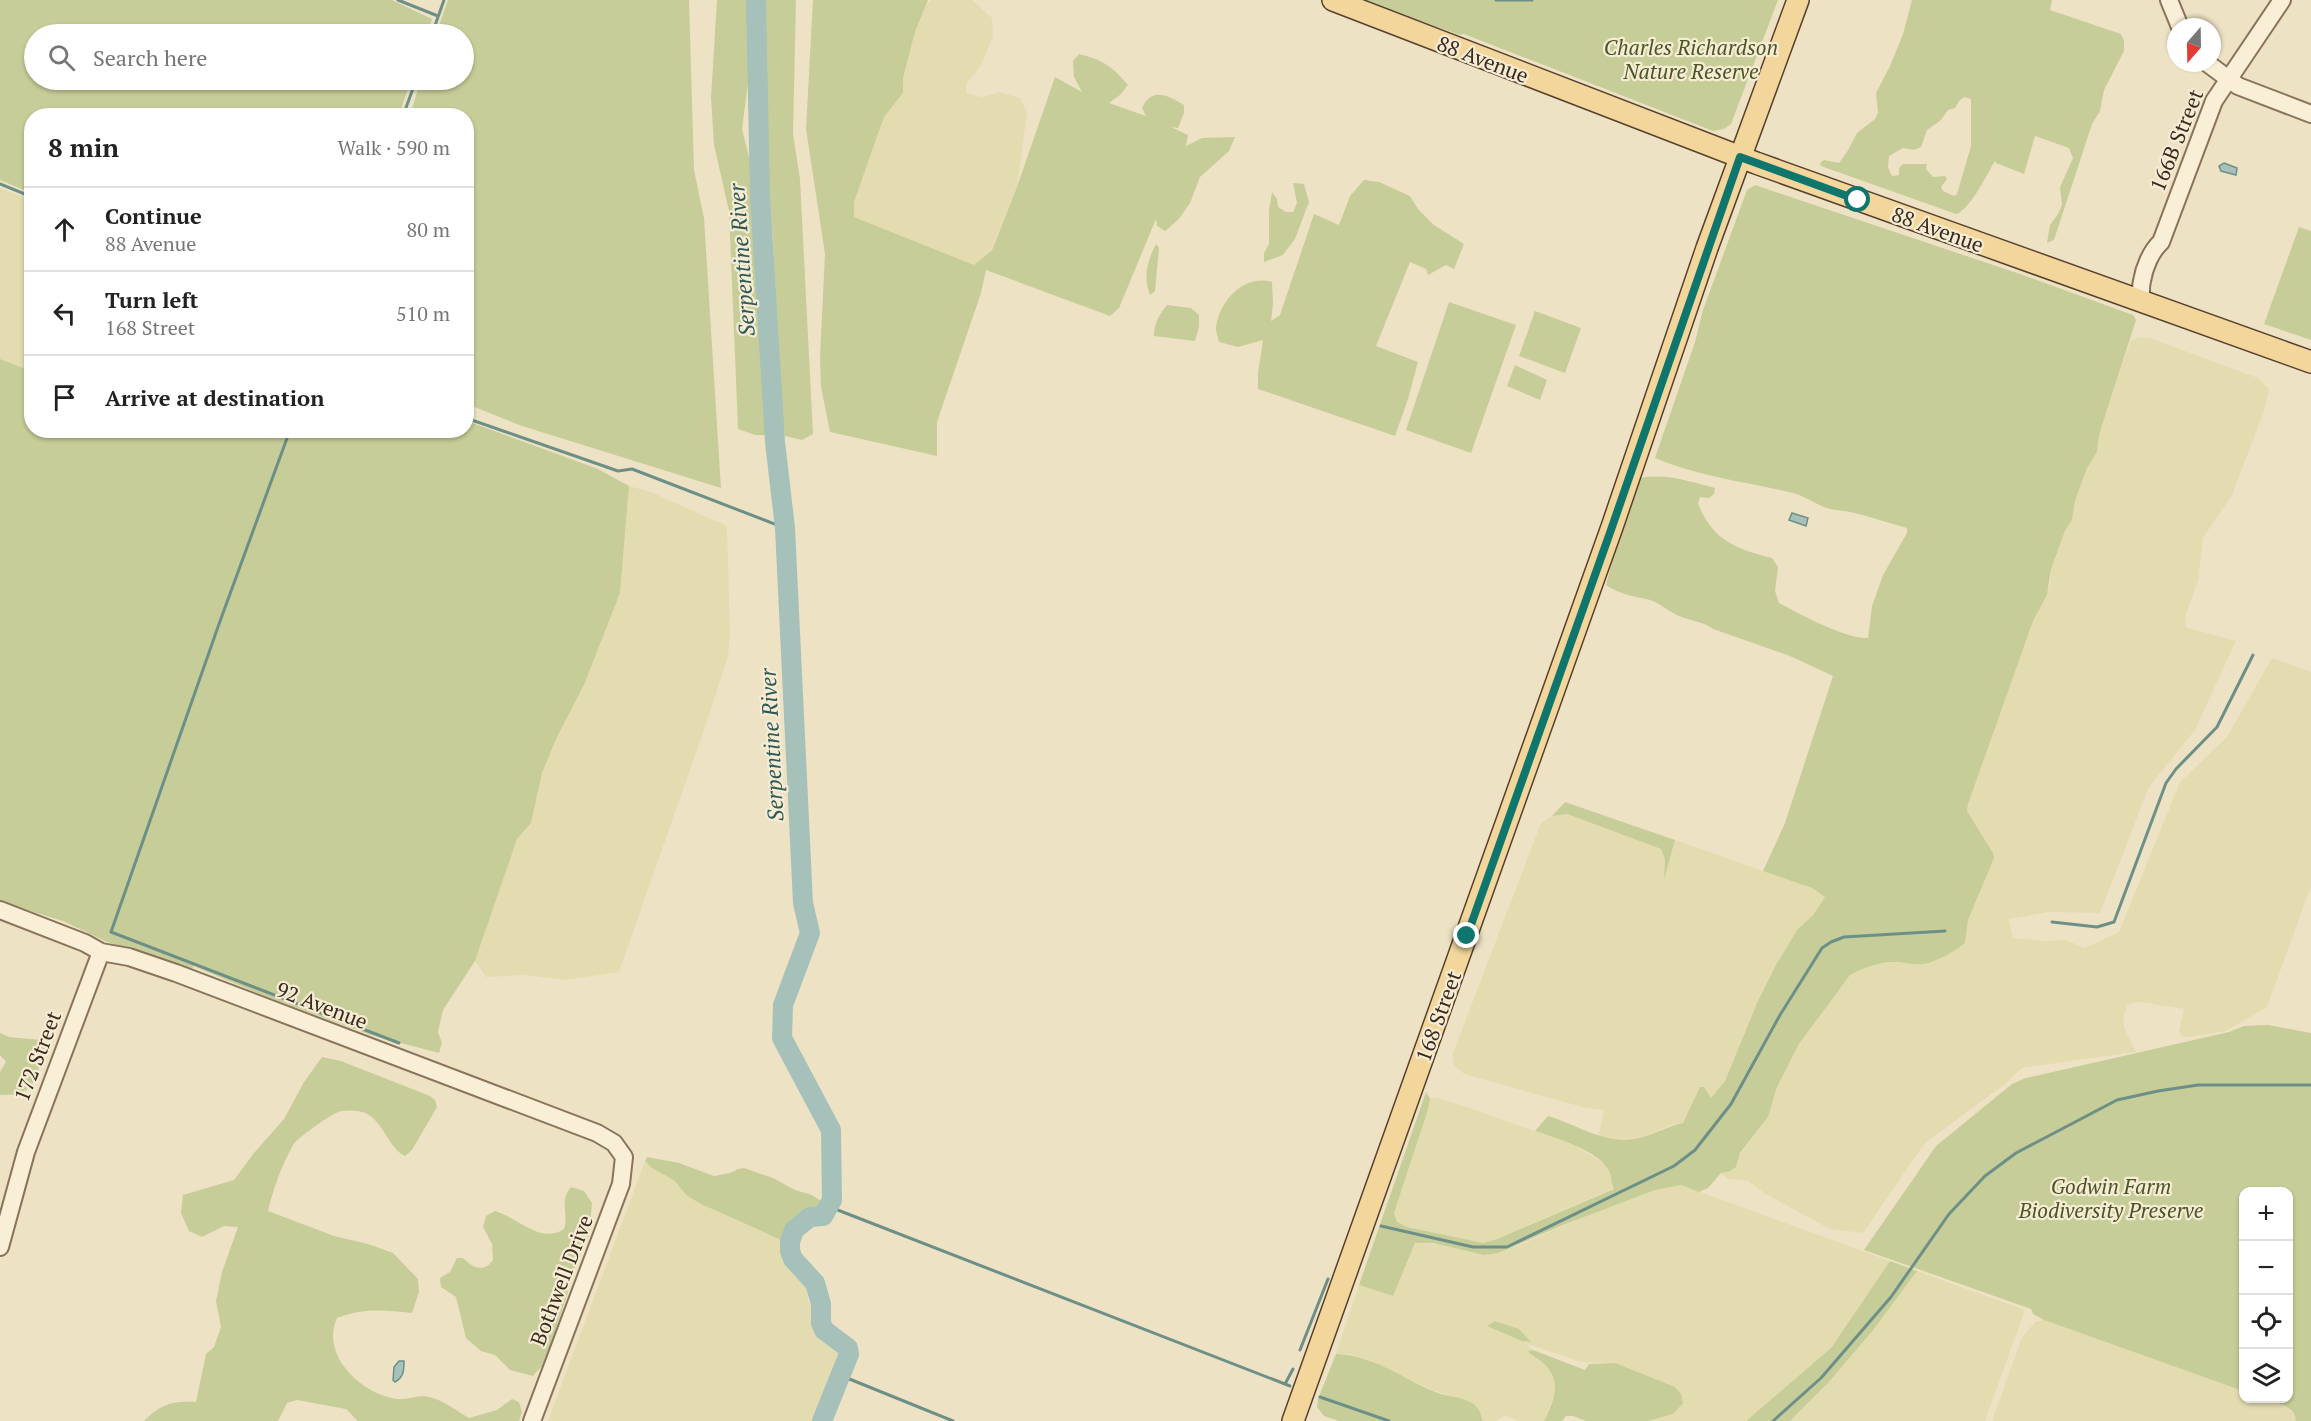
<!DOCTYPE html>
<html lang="en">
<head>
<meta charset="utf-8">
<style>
	:root { --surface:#fff; --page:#f2f2f2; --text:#222; --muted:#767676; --line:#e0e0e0 }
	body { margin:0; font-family:"PT Serif",serif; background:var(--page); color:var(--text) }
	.controls { position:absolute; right:18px; bottom:18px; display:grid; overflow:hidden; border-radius:12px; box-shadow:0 2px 4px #0004 }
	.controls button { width:54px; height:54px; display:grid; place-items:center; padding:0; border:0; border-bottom:2px solid var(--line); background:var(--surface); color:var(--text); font:30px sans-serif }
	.compass { position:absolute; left:2167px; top:18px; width:54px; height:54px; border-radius:50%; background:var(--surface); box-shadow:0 2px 4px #0004; rotate:200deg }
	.stop { position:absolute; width:18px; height:18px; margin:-14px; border:4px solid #0f766e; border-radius:50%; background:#fff }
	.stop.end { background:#0f766e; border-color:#fff; box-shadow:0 2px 6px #0008 }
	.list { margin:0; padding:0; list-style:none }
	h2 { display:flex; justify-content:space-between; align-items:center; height:78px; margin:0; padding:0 24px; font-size:26px }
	h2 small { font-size:20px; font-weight:400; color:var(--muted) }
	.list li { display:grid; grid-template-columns:39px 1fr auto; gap:18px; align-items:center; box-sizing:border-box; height:84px; padding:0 24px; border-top:2px solid var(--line) }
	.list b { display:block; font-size:22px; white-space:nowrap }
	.list p { margin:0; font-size:20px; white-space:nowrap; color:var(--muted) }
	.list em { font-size:20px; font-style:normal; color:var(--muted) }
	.icon { flex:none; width:33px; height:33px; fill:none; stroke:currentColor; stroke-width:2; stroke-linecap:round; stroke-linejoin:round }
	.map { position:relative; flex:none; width:2311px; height:1421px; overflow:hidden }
	.search { position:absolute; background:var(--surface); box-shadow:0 2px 4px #0004; left:24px; top:24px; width:450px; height:66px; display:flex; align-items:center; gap:15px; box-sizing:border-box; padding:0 21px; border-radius:33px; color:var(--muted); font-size:22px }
	.panel { position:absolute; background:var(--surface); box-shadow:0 2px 4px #0004; left:24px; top:108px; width:450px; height:330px; border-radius:24px }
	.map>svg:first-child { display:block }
	.farmland { fill:#e4dcb1 }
	.green { fill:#c7cd98; fill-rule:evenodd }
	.water { fill:#a6c1b9; stroke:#6c9087; stroke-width:1.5 }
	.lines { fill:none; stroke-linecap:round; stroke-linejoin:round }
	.stream { stroke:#6c9087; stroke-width:3 }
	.river { stroke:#a6c1b9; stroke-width:20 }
	.minor-casing { stroke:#89735a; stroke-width:20 }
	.major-casing { stroke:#57412e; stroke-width:24 }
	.minor { stroke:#f9efd7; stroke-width:16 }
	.major { stroke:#f2d69c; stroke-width:21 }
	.route { stroke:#0f766e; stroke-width:8 }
	.labels { text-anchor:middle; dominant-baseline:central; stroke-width:4.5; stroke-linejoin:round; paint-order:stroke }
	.park-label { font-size:21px; font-style:italic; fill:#495625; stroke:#f6ecd4 }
	.street-label { font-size:21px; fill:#392b1e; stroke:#f6ecd4 }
	.water-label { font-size:22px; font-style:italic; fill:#2d5956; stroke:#f6ecd4 }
</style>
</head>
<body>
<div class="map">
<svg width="2311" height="1421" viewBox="0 0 2311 1421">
	<rect width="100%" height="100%" fill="#eee2c4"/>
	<!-- farmland -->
	<path class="farmland" d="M 931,0 L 972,0 L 992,18 L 993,37 L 980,67 L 966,84 L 966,93 L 982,97 L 999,92 L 1020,98 L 1027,112 L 1017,187 L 991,250 L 974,265 L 854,217 L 854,202 L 884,117 L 903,93 L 903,78 L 915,32 L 926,5 Z
		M 0,188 L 31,200 L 31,371 L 0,359 Z
		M 2139,337 L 2150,338 L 2258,378 L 2269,389 L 2264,411 L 2232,495 L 2203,538 L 2198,581 L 2186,614 L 2185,627 L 2236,641 L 2195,730 L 2149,787 L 2100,913 L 2049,912 L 2009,919 L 2013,938 L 2044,941 L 2066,940 L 2085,948 L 2119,932 L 2180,782 L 2227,737 L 2272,658 L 2311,672 L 2311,886 L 2267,1007 L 2226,1031 L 2189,1037 L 2182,1036 L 2179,1031 L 2184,1009 L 2140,1002 L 2128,1004 L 2124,1014 L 2124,1027 L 2136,1052 L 2022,1068 L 2005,1084 L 1924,1144 L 1863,1233 L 1830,1229 L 1764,1193 L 1748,1181 L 1728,1179 L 1721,1173 L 1737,1159 L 1768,1117 L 1777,1087 L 1799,1044 L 1850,975 L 1862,968 L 1879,964 L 1897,962 L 1923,964 L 1965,943 L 1968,920 L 1992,862 L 1993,853 L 1967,811 L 1969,797 L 2033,621 L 2050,586 L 2051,569 L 2065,531 L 2072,520 L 2075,501 L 2087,468 L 2098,448 L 2099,435 L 2130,342 Z
		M 629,486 L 651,492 L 727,526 L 730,633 L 728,657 L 703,733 L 619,972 L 566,980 L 524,975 L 486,977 L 475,961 L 508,863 L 517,839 L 531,822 L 542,773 L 557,737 L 584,685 L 620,593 Z
		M 1567,814 L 1661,849 L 1665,859 L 1664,873 L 1675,840 L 1812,888 L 1825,897 L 1813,915 L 1797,930 L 1776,965 L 1757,1003 L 1725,1081 L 1714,1096 L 1711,1098 L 1708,1095 L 1690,1111 L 1683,1123 L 1670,1125 L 1640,1138 L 1606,1139 L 1599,1134 L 1604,1110 L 1586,1108 L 1464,1074 L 1454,1065 L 1453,1059 L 1453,1053 L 1541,823 L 1552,816 Z
		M 1430,1098 L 1437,1098 L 1467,1107 L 1574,1145 L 1603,1163 L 1609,1169 L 1614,1188 L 1497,1239 L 1482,1243 L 1407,1227 L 1396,1222 L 1394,1213 Z
		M 645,1161 L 652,1168 L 675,1181 L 686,1195 L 720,1213 L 781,1240 L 781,1249 L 792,1268 L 807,1283 L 808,1302 L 818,1309 L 819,1327 L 845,1354 L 821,1410 L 813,1421 L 548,1421 Z
		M 1681,1185 L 1890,1261 L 1831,1348 L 1746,1421 L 1647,1421 L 1650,1420 L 1626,1368 L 1615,1363 L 1581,1362 L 1525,1343 L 1533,1350 L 1529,1351 L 1532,1356 L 1541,1361 L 1551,1370 L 1556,1380 L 1556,1391 L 1544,1421 L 1518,1421 L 1505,1415 L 1496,1421 L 1483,1421 L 1481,1414 L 1466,1400 L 1434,1391 L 1374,1362 L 1349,1354 L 1336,1354 L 1359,1285 L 1393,1296 L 1415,1243 L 1515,1247 L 1607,1207 L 1655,1190 Z
		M 1917,1271 L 2025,1310 L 1985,1421 L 1790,1421 L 1829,1382 L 1874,1329 Z
		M 2044,1320 L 2243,1391 L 2244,1398 L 2263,1399 L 2288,1407 L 2295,1416 L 2296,1421 L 1992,1421 L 2022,1337 L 2035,1322 Z"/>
	<!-- green -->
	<path class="green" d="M 0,0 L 392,0 L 432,19 L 427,34 L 34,34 L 34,80 L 411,80 L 399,115 L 32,116 L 31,193 L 0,180 Z
		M 448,0 L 689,0 L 694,170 L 704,218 L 721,488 L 522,426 L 467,404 L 466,116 L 410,115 L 421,80 L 464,80 L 464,34 L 436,34 Z
		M 717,0 L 750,0 L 750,67 L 742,129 L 754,177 L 769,435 L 755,435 L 738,429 L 729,211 L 714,145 L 711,97 Z
		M 765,0 L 796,0 L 793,134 L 800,179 L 813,434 L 802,440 L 785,436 L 777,389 L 773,239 L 763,125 Z
		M 813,0 L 928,0 L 915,32 L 903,78 L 903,93 L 884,117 L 854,202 L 854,217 L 974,265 L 992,250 L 1017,187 L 1055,77 L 1082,92 L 1074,77 L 1073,61 L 1079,54 C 1103,60 1112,66 1128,85 L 1120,95 L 1109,103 L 1146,116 L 1142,108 C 1152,87 1167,95 1184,105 L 1184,113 L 1178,128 L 1171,127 L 1188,135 L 1186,146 L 1202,138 L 1235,137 L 1229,151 L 1200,177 L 1190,203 L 1179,219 L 1165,231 L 1157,226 L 1156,219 L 1119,308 L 1110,316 L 986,270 L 981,293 L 937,422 L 937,456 L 830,432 L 821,387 L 820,357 L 825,254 L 806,129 Z
		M 1362,0 L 1778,0 L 1731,124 L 1724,129 L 1713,131 L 1464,34 L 1460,35 Z
		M 1912,0 L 2052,0 L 2050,10 L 2121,34 L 2124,41 L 2124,51 L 2104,90 L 2100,111 L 2092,124 L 2054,240 L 2047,243 L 2050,225 L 2058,214 L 2062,205 L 2060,187 L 2073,158 L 2069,148 L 2035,136 L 2024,174 L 1996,163 L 1995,161 C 1987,174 1970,210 1956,214 L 1821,166 L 1820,163 L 1824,160 L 1839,163 L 1847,152 L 1857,133 L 1875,119 L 1878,113 L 1876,93 L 1890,66 L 1903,34 ZM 1964,97 L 1971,99 L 1971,146 L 1957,194 L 1954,196 L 1943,191 L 1941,187 L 1947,179 L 1945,176 L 1933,177 L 1926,169 L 1927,164 L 1903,164 L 1899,168 L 1899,175 L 1892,176 L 1888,167 L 1889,156 L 1903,148 L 1914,150 L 1921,147 L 1927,130 L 1941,120 L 1948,110 L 1955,108 L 1959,101 Z
		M 1364,180 L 1379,182 L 1410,196 L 1418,209 L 1434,225 L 1464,244 L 1454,269 L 1446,265 L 1428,275 L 1426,269 L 1410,262 L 1376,346 L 1418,362 L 1408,399 L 1395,436 L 1258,389 L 1258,373 L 1263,340 L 1238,347 L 1219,342 C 1218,338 1216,332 1216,328 C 1219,301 1244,274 1272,282 L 1273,304 L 1271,321 L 1280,315 L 1314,214 L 1339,225 L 1350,196 Z
		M 1293,183 L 1304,184 L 1309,202 L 1295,239 L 1283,255 L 1264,262 L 1264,253 L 1269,244 L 1269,210 L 1272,192 L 1277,199 L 1278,207 L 1286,212 L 1293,212 L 1297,203 Z
		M 1755,185 L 2020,274 L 2133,315 L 2136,320 L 2099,435 L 2097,452 L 2087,468 L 2075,501 L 2072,520 L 2065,531 L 2051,569 L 2047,595 L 2033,621 L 1968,804 L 1967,811 L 1993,853 L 1994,858 L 1968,920 L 1965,943 C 1954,952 1936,962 1923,964 C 1915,965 1907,963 1899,962 C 1882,961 1864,967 1850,975 L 1799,1044 L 1777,1087 L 1768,1117 L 1740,1153 L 1736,1167 L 1730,1171 L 1721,1173 L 1708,1188 L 1699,1192 L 1681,1185 L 1655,1190 L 1563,1225 L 1498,1253 L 1484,1255 L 1434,1243 L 1415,1243 L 1393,1296 L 1359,1285 L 1426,1092 L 1430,1098 L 1429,1106 L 1394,1213 L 1397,1222 L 1407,1227 L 1483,1243 L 1497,1239 L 1614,1189 C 1611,1183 1612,1176 1609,1171 C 1599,1150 1555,1138 1535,1131 L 1548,1116 C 1581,1126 1607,1147 1643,1137 C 1657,1133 1668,1126 1683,1123 L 1700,1087 L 1704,1087 L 1711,1098 L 1725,1081 L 1757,1003 L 1776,965 L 1797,930 L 1813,915 L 1825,897 L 1812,888 L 1763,871 L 1785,823 L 1833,676 L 1790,656 L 1713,629 C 1702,621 1691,621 1679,616 C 1669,612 1660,603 1650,600 C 1634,596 1620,595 1606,585 L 1616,546 L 1641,478 C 1665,473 1692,482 1715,488 L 1714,494 L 1709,498 L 1700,497 L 1698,503 C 1712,540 1736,549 1772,558 L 1778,567 L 1775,591 L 1779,603 C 1800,614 1845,639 1868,638 L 1872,606 L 1883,575 L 1907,533 L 1907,528 C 1884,522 1859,512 1836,510 C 1822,509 1808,497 1793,493 C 1747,482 1700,477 1655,458 L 1695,342 L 1703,310 L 1747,190 Z
		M 2299,227 L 2311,231 L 2311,340 L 2264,324 Z
		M 1156,244 L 1159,248 L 1155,291 L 1150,295 C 1143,276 1147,262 1156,244 Z
		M 1449,302 L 1516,325 L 1471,453 L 1406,430 Z
		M 1167,305 L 1191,308 L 1199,315 L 1199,327 L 1195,341 L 1154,336 C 1154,323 1159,315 1167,305 Z
		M 1535,311 L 1581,328 L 1565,373 L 1519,356 Z
		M 0,359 L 31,371 L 32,430 L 466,430 L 467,421 L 598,469 L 629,486 L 620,593 L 584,685 L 557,737 L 542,773 L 531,823 L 517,839 L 475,961 L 443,1010 L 438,1032 L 442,1043 L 439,1053 L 371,1035 L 262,995 L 194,966 L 191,970 L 107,942 L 63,921 L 0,902 Z
		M 1515,365 L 1547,380 L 1540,400 L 1507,386 Z
		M 1565,802 L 1675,840 L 1664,879 L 1665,859 L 1661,849 L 1567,814 L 1552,816 Z
		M 2268,1025 L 2311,1033 L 2311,1421 L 2296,1421 C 2295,1405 2276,1403 2263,1399 L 2288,1398 L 2288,1192 L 2244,1192 L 2243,1391 L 2044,1320 L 2033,1314 L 2031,1309 L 1864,1250 L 1936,1146 L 2012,1084 L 2026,1078 L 2229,1032 L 2244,1026 Z
		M 0,1033 L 9,1037 L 41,1040 L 46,1046 C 34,1077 39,1096 0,1095 L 0,1072 L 6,1062 L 0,1055 Z
		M 322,1057 L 341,1061 L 430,1096 L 435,1100 L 437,1107 L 412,1150 L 405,1156 C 389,1148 385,1126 369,1115 C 361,1110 350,1110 341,1111 C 334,1112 297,1138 293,1145 C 282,1165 273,1189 268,1211 L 334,1236 L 368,1244 L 393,1253 L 418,1279 L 419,1292 L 412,1313 C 383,1310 364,1308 337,1318 C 320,1356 362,1394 397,1399 C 410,1400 419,1393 433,1398 C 446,1402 458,1412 469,1418 L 497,1410 L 512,1399 L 519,1402 L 522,1412 L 519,1421 L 358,1421 L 346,1409 L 297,1400 L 287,1403 L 278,1421 L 144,1421 C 161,1404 172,1401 196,1402 L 206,1354 L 214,1347 L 221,1327 L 216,1301 L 222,1272 L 238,1227 L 224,1226 L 202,1237 L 189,1231 L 181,1213 L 183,1195 L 234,1180 L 254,1153 L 284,1119 L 304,1082 Z
		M 647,1157 L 679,1163 L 714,1176 L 730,1173 L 738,1169 L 744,1168 L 773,1178 L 795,1190 L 812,1195 L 821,1201 L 821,1207 L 817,1211 L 808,1212 L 781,1240 L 701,1204 L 686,1195 L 675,1181 L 652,1168 L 645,1161 Z
		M 571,1187 L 584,1191 L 592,1203 L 589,1235 L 571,1276 L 567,1295 L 551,1344 L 542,1366 L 533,1376 L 510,1370 L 495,1355 L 481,1351 L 466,1338 L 456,1297 L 441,1287 L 440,1278 L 450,1272 L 457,1258 L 463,1258 C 473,1268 484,1273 493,1260 L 492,1244 L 483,1227 L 486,1216 L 495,1211 C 517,1217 541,1245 564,1229 C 569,1214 559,1200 571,1187 Z
		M 1890,1261 L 1917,1271 L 1874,1329 L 1829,1382 L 1790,1421 L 1746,1421 L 1831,1348 Z
		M 1495,1321 L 1519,1329 L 1531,1342 L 1522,1341 L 1487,1326 Z
		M 1533,1350 L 1585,1370 L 1589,1364 L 1615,1363 L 1675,1387 L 1681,1394 L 1683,1403 L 1673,1414 L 1647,1421 L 1586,1421 L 1573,1416 L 1566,1416 L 1562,1421 L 1544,1421 C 1554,1401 1563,1380 1543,1363 C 1538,1358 1532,1357 1528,1351 Z
		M 1336,1354 C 1373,1355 1402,1378 1435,1392 C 1448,1397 1463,1396 1475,1405 C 1480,1410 1481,1415 1483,1421 L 1339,1421 L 1324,1416 L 1317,1407 L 1318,1399 Z"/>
	<!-- water -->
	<path class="water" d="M 2224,163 L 2237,168 L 2236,175 L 2221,171 L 2219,166 Z
		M 1792,513 L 1808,518 L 1806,526 L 1789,520 Z
		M 399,1361 L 404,1361 C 404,1370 404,1377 395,1382 L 393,1380 L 394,1367 Z"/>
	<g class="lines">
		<!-- stream -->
		<path class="stream" d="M 398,0 L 438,16
			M 1496,0 L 1532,0
			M 432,34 L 444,0
			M 403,116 L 416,80
			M 0,184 L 32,197
			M 466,418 L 618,471 L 632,469 L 785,528
			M 290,430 L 219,624 L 111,932 L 399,1043
			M 2052,922 L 2097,927 L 2114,922 L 2166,783 L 2176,769 L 2217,727 L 2253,655
			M 830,1207 L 1290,1386
			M 1381,1226 L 1473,1247 L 1507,1247 L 1674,1166 L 1695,1150 L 1731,1104 L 1780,1015 L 1822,948 L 1831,942 L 1844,937 L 1945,931
			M 1300,1350 L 1328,1279
			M 842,1376 L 953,1421
			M 1285,1384 L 1293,1369
			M 1320,1397 L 1389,1421
			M 1773,1421 L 1821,1378 L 1891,1297 L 1949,1214 L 1985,1176 L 2016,1153 L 2117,1100 L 2158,1091 L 2198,1085 L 2311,1085"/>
		<!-- river -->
		<path class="river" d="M 756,0 L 760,196 L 775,442 L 785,528 L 803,903 L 810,933 L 783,1005 L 782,1038 L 831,1130 L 832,1200 L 823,1216 L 810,1217 L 794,1230 L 790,1242 L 790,1251 L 793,1259 L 815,1283 L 821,1304 L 821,1323 L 824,1330 L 848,1348 L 849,1354 L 822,1421"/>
		<!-- minor casing -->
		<g class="minor-casing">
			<path id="minor" d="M 2169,0 L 2180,27
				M 2207,63 L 2238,86 L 2311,114
				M 2140,301 C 2142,294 2140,288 2142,281 C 2144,268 2151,251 2161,242 L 2214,101 L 2282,0
				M 0,910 L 85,943 L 101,952 L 129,957 L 176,973 L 597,1133 L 614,1143 L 624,1157 L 621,1184 L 532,1421
				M 0,1247 L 26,1152 L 101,952"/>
		</g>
		<!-- major casing -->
		<g class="major-casing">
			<path id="major" d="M 1333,0 L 1756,163 L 2311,362
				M 1293,1421 L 1612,527 L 1707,248 L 1798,0"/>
		</g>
		<!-- minor -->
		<use href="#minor" class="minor"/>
		<!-- major -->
		<use href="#major" class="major"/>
	</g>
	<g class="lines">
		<!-- route -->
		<path class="route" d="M 1467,936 L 1612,527 L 1740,157 L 1858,200"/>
	</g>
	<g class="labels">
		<!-- park labels -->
		<g class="park-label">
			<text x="1691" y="47">Charles Richardson<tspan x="1691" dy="24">Nature Reserve</tspan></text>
			<text x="2111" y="1186">Godwin Farm<tspan x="2111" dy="24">Biodiversity Preserve</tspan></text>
		</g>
		<!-- street labels -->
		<g class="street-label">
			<text transform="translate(1483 59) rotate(21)">88 Avenue</text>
			<text transform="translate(2176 140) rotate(-68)">166B Street</text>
			<text transform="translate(1938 229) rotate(20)">88 Avenue</text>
			<text transform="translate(322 1005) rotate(21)">92 Avenue</text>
			<text transform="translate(1438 1016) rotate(-70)">168 Street</text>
			<text transform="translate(37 1056) rotate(-69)">172 Street</text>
			<text transform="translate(561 1280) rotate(-69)">Bothwell Drive</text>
		</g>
		<!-- water labels -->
		<g class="water-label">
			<text transform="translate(741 260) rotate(-94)">Serpentine River</text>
			<text transform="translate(771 745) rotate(-93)">Serpentine River</text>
		</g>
	</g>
</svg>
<div class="controls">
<button>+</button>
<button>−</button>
<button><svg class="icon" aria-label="locate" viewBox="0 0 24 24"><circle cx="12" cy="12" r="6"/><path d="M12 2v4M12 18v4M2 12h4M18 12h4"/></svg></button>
<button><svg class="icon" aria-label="layers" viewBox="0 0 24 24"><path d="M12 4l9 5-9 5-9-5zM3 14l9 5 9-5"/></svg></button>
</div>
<svg class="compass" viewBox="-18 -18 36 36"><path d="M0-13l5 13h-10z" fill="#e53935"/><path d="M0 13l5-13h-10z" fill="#767676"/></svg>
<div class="stop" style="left:1858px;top:200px"></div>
<div class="stop end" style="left:1467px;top:936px"></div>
<div class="search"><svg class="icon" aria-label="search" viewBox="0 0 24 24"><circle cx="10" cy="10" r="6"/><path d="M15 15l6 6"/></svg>Search here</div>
<section class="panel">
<h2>8 min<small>Walk · 590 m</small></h2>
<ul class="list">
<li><svg class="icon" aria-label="ahead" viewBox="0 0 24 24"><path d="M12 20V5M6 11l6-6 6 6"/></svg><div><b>Continue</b><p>88 Avenue</p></div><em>80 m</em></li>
<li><svg class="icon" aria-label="left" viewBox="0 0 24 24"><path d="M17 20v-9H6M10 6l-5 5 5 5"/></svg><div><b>Turn left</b><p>168 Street</p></div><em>510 m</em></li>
<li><svg class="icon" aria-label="arrive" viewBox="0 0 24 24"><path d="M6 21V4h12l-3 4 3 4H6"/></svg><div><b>Arrive at destination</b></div></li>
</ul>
</section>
</div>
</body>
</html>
